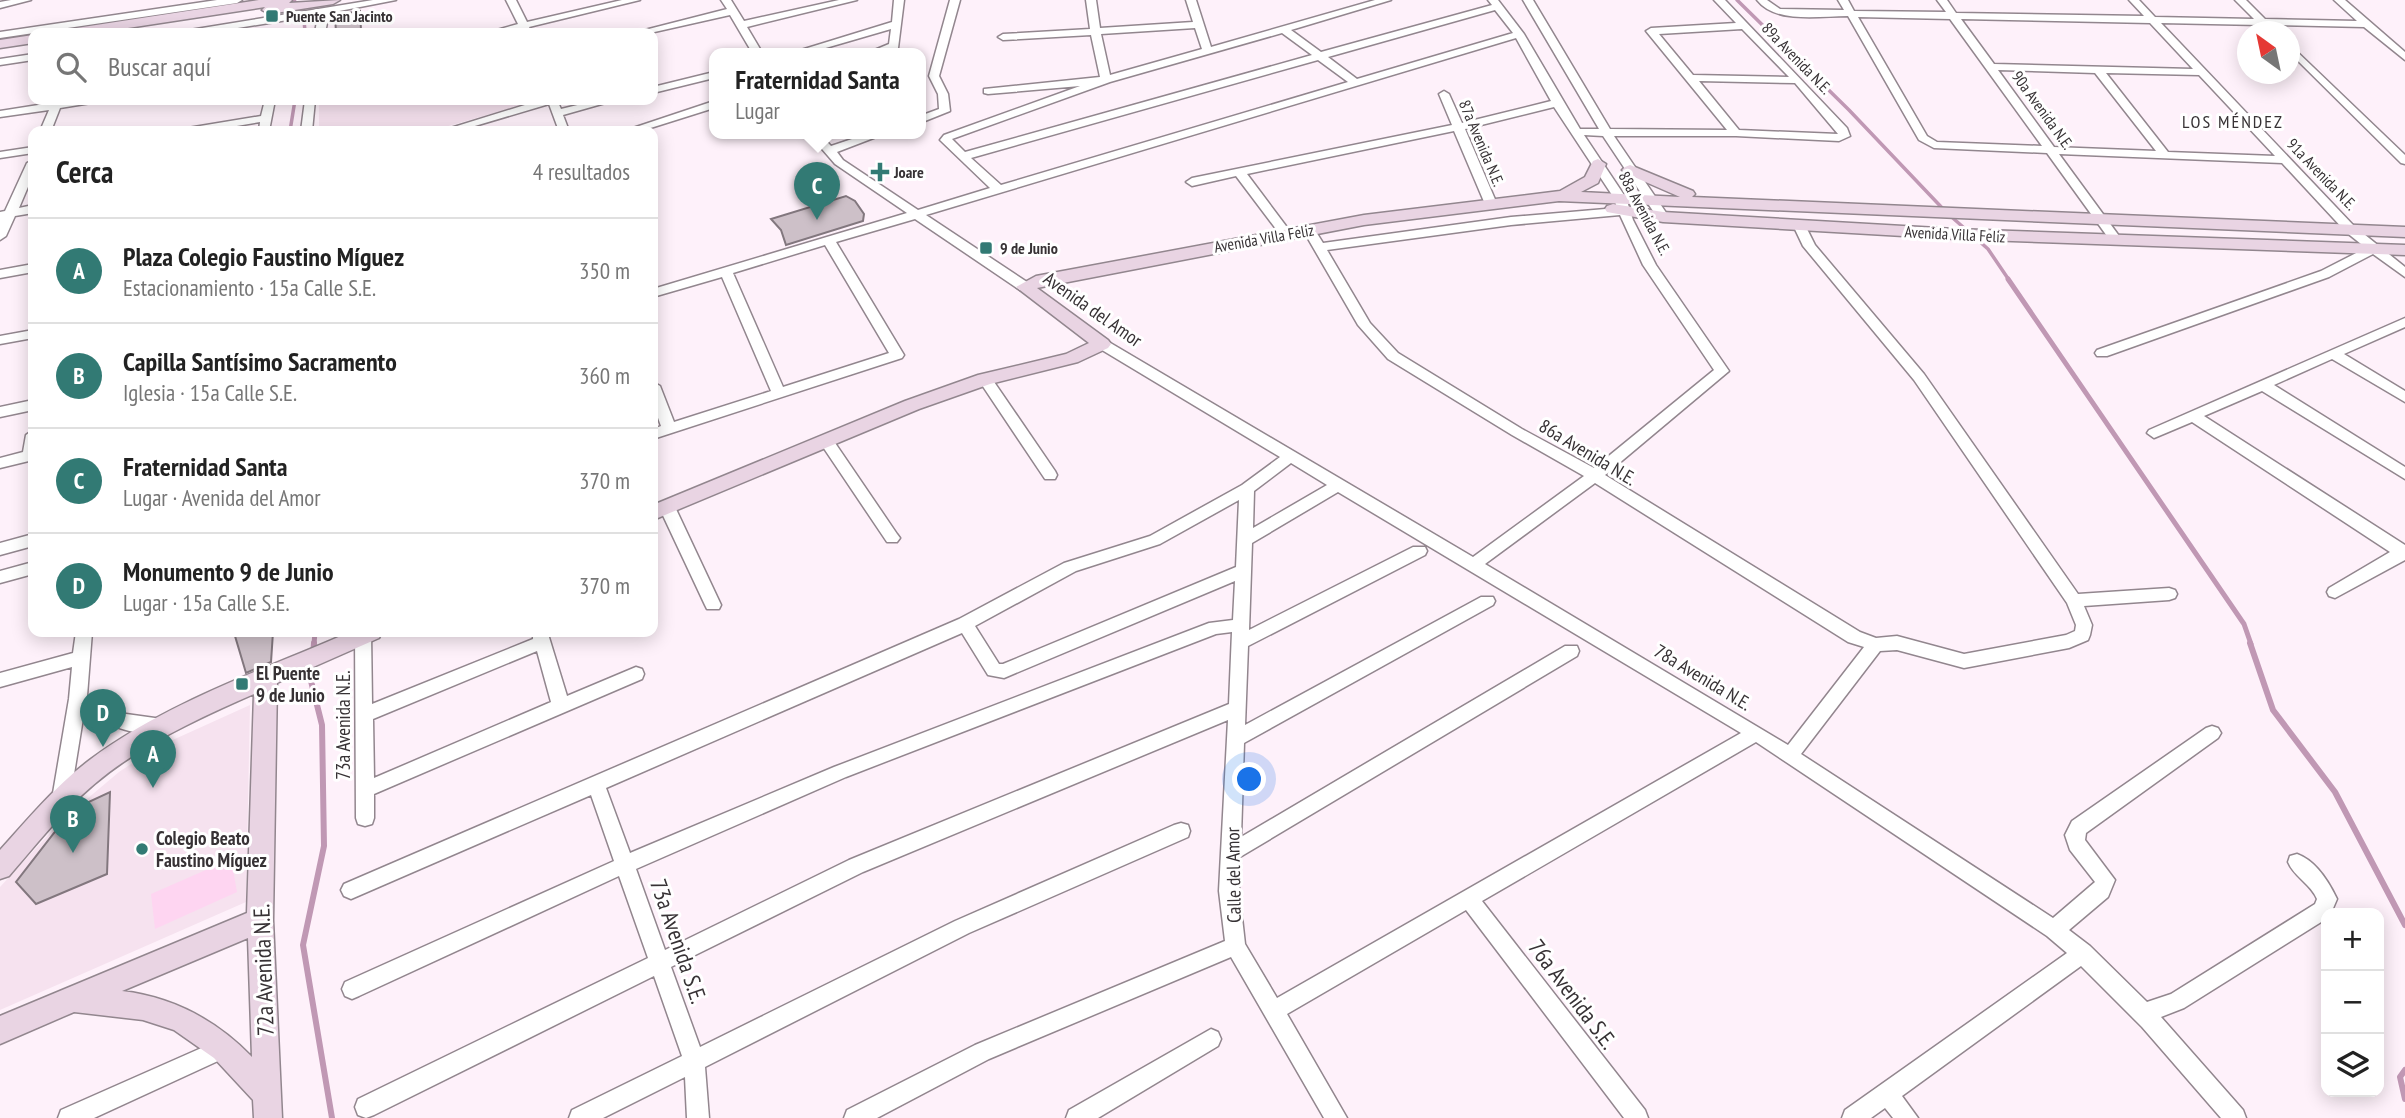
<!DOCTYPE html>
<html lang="es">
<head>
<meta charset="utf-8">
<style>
	:root { --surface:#fff; --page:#f6f6f6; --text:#222; --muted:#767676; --line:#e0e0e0; --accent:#327a74 }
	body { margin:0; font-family:"PT Sans Narrow",sans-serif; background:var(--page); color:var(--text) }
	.controls { position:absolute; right:21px; bottom:21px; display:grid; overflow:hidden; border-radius:14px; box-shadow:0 4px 18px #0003 }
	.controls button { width:63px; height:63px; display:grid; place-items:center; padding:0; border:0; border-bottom:2px solid var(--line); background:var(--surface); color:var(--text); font:35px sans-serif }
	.compass { position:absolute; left:2237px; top:21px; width:63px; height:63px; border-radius:50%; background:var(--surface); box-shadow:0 4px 18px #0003; rotate:327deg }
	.you { position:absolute; left:1250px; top:780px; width:24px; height:24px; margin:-18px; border:5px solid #fff; border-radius:50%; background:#1a73e8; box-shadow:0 0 0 10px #1a73e833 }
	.badge { display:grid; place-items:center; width:46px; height:46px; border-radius:50%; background:var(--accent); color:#fff; font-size:23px; font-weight:700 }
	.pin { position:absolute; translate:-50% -58px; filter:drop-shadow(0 2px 4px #0008) }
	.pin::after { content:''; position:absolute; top:37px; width:24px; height:21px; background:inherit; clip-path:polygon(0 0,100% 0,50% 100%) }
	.popup { position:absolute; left:709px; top:48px; width:217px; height:91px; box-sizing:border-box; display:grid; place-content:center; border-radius:14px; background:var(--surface); filter:drop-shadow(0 2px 5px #0005); font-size:23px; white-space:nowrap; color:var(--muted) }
	.popup b { font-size:26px; color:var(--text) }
	.popup::after { content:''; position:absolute; left:50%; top:100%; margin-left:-14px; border:14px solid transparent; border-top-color:var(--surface) }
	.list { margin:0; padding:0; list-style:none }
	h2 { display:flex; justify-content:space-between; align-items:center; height:91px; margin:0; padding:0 28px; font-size:30px }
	h2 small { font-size:23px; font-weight:400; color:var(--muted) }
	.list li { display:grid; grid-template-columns:46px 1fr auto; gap:21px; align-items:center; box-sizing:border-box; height:105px; padding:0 28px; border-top:2px solid var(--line) }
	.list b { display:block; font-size:26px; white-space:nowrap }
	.list p { margin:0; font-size:23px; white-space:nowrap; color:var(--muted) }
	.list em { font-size:23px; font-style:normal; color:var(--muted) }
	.icon { flex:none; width:38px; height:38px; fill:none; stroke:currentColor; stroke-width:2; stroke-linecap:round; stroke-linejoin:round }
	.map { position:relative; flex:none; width:2405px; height:1118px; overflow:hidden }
	.search { position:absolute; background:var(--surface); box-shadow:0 4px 18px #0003; left:28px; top:28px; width:630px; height:77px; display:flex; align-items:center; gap:18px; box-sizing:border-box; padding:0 24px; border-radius:14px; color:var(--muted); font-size:26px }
	.panel { position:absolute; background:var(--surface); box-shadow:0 4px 18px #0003; left:28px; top:126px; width:630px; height:511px; border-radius:14px }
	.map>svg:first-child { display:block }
	.built { fill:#f6e2ef }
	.green { fill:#fed5f1 }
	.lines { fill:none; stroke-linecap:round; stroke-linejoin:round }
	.stream-far2 { stroke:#c098b4; stroke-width:3.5 }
	.stream-far1 { stroke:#c098b4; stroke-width:5 }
	.stream { stroke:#c098b4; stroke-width:6 }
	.building { fill:#cdc0c8; stroke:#82777e; stroke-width:2 }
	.street-casing { stroke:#92868e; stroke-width:3 }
	.secondary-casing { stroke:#92868e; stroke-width:3 }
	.street { fill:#fff; fill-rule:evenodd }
	.secondary { fill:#e9d4e3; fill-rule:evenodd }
	.poi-dot { fill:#327a74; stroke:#fff; stroke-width:2.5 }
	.labels { text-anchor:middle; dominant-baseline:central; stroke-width:6; stroke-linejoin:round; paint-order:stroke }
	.far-poi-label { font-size:16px; font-weight:bold; fill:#373235; stroke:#fff; text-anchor:start }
	.far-street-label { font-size:16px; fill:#373235; stroke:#fff }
	.far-neighbourhood-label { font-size:18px; letter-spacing:2px; fill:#373235; stroke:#fff }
	.street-label { font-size:19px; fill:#373235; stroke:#fff }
	.poi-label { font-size:19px; font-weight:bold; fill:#373235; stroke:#fff; text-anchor:start }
	.near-street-label { font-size:23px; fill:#373235; stroke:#fff }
</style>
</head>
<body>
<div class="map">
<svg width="2405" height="1118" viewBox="0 0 2405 1118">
	<rect width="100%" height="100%" fill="#fef1fa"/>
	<!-- built -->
	<path class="built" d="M 319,100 L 539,100 L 431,131 L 319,131 Z
		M 250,705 L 246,902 L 0,1010 L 0,887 L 62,820 L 119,772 L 155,748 Z"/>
	<!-- green -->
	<path class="green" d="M 231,859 L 237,892 L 155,929 L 151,894 Z"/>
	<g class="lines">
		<!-- stream-far2 -->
		<path class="stream-far2" d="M 294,0 L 304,18 L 305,33
			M 1737,0 L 1849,110 L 1946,212 L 1988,249 L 2009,280
			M 290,131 L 295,100"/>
		<!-- stream-far1 -->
		<path class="stream-far1" d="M 2008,279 L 2244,624 L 2251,644
			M 314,644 L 315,632"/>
		<!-- stream -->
		<path class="stream" d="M 314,643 L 311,681 L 322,725 L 324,846 L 303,945 L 332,1118
			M 2250,643 L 2273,710 L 2335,792 L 2405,925
			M 2405,1070 L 2400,1077 L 2405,1099"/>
	</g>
	<!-- building -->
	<path class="building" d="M 360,11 L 361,30 L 336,33 L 335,15 Z
		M 846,196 L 855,201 L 864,214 L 863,221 L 786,245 L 781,230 L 771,219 Z
		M 245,632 L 273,632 L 271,662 L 246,673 L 235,636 Z
		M 110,792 L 107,874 L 36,904 L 16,882 L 54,833 L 82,805 Z"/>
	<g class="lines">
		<!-- street casing -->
		<g class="street-casing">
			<path id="street" d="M 11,0 L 31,0 L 0,8 L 0,2 Z
				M 217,0 L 242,0 L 237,3 L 0,38 L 0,32 Z
				M 373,0 L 396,0 L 329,13 L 325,33 L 315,33 L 318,15 L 207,33 L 185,33 L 190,30 Z
				M 506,0 L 516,0 L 527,22 L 622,0 L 640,0 L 529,27 L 532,33 L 522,33 L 520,29 L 486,33 L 518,24 Z
				M 721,0 L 731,0 L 744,21 L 839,0 L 857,0 L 747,27 L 763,54 L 753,54 L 730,15 L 650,33 L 633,33 L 727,9 Z
				M 894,0 L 904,0 L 898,48 L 881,54 L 865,54 L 889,44 L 891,29 L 805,54 L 788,54 L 892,22 Z
				M 950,0 L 960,0 L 939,76 L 948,94 L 950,111 L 920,123 L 920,116 L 939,109 L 938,94 L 929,76 Z
				M 1086,0 L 1096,0 L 1100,28 L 1193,22 L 1186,0 L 1196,0 L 1211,47 L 1375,0 L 1391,0 L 1291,30 L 1321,52 L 1492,5 L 1488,0 L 1498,0 L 1524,34 L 1580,129 L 1599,129 L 1523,0 L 1533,0 L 1610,129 L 1727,130 L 1646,31 L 1651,28 L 1736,23 L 1714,0 L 1725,0 L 1847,128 L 1850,136 L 1839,141 L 1736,136 L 1614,136 L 1669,217 L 1663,221 L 1659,220 L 1603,136 L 1584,135 L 1626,198 L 1633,220 L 1656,265 L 1729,371 L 1605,475 L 1860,632 L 1876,638 L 1897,636 L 1964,654 L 2066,635 L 2075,631 L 2076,625 L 2067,603 L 1914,380 L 1803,246 L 1793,225 L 1799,221 L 1805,225 L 1815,245 L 1924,374 L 2078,594 L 2169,588 L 2175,590 L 2177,594 L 2175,598 L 2169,600 L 2084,606 L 2092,625 L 2090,635 L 2088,640 L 2069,648 L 1964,668 L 1897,650 L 1880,651 L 1801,754 L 2053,918 L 2095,882 L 2070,850 L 2065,835 L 2072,821 L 2206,728 L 2212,726 L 2218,728 L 2221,733 L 2218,738 L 2086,833 L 2085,840 L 2115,880 L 2108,897 L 2069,930 L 2090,946 L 2147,1002 L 2171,994 L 2315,904 L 2317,899 C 2311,884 2294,877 2288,862 L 2290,856 L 2297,854 C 2316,861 2329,882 2337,899 L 2331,913 L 2326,913 L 2326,919 L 2184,1008 L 2161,1017 L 2243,1110 L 2246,1118 L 2221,1118 L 2142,1027 L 2081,966 L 1902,1096 L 1918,1118 L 1893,1118 L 1885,1108 L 1871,1118 L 1842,1118 L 1845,1110 L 2067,953 L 2047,936 L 1756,742 L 1482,901 L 1645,1110 L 1648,1118 L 1624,1118 L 1466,910 L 1287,1014 L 1347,1118 L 1324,1118 L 1231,957 L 989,1059 L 877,1118 L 844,1118 L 847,1110 L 975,1045 L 1225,941 L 1219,891 L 1228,720 L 863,872 L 671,967 L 700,1047 L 955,921 L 1174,825 L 1181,823 L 1188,825 L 1190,831 L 1188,837 L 969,933 L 705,1067 L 709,1118 L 687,1118 L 685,1077 L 603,1118 L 569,1118 L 572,1110 L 682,1056 L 654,976 L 374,1115 L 366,1118 L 358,1115 L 355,1107 L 358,1099 L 648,958 L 619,876 L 359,996 L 352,999 L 345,996 L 342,989 L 345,982 L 614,861 L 591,795 L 351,899 L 344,896 L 341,890 L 344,884 L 959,619 L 1064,563 L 1150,536 L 1242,485 L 1280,457 L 1097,347 L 1095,344 L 1097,341 L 1107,341 L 1473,557 L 1584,476 L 1512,435 L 1388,359 L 1358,325 L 1303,230 L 1305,227 L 1313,227 L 1323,243 L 1511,217 L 1617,208 L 1614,198 L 1554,107 L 1465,129 L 1497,204 L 1491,208 L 1485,204 L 1454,131 L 1247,174 L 1292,234 L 1286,238 L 1282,237 L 1236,176 L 1192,186 L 1186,182 L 1192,178 L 1452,125 L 1439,94 L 1444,91 L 1449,94 L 1462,123 L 1551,101 L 1516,38 L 926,215 L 1030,284 L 1030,290 L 1020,290 L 915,219 L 836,242 L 904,355 L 902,358 L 653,439 L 653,429 L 661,426 L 653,404 L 653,382 L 660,386 L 674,422 L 771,391 L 722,277 L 653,297 L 653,289 L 907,213 L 835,164 L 809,134 L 820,134 L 831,146 L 867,134 L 884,134 L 837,152 L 843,160 L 918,210 L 990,188 L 940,140 L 944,135 L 1080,86 L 988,94 L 984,93 L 984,89 L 1100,77 L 1091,35 L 1003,40 L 998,37 L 1003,34 L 1090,29 ZM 1495,10 L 1513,33 L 1357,79 L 1328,57 ZM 1195,28 L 1202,49 L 1110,75 L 1101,34 ZM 1742,29 L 1789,77 L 1693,75 L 1659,34 ZM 1282,33 L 1312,55 L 965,152 L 952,139 L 1110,82 ZM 1318,60 L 1348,82 L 1001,185 L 971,158 ZM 1699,81 L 1795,83 L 1838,134 L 1739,130 ZM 1620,215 L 1643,265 L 1714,370 L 1594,468 L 1522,429 L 1398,353 L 1370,323 L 1327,250 L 1511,225 ZM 825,245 L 889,353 L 783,387 L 733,273 ZM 1291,463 L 1327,485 L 1253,528 L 1254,491 ZM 1595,483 L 1848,642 L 1864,647 L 1788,745 L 1485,564 ZM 1338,492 L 1741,733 L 1277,998 L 1245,944 L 1239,891 L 1240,857 L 1577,656 L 1579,651 L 1577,646 L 1565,646 L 1241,837 L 1244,743 L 1493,605 L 1495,601 L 1493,597 L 1481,597 L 1245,725 L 1248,646 L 1425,555 L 1427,551 L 1425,547 L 1413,547 L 1249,630 L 1252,543 ZM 1239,500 L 1236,567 L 1003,664 L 999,664 L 975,626 L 1076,571 L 1160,544 ZM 1235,581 L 1233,620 L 1209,623 L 834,767 L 630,853 L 606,788 L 962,633 L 988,675 L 1004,678 ZM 1232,632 L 1229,704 L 849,860 L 665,950 L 636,869 L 846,777 L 1216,634 Z
				M 1757,0 L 1767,0 L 1780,9 L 1844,10 L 1838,0 L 1848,0 L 1854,11 L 1946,12 L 1937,0 L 1947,0 L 1956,13 L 2144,16 L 2129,0 L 2139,0 L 2155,17 L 2254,19 L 2235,0 L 2246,0 L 2265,19 L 2357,21 L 2334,0 L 2345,0 L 2405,52 L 2405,60 L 2364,27 L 2271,25 L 2266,28 L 2260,25 L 2161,23 L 2354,226 L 2405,267 L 2405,277 L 2373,254 L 2329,277 L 2107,356 L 2097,356 L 2095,353 L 2097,350 L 2321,271 L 2366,248 L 2346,232 L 2282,163 L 2059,154 L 2122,240 L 2116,244 L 2112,243 L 2047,153 L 1934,148 L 1919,140 L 1848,16 C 1819,16 1776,24 1757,0 ZM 1858,17 L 1950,19 L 2042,146 L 1937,142 L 1927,136 ZM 1961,19 L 2150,23 L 2193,69 L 1994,64 ZM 1998,70 L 2095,73 L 2156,151 L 2054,147 ZM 2106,73 L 2199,75 L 2275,156 L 2168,152 Z
				M 2290,45 L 2405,155 L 2405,164 L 2401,163 L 2290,53 Z
				M 33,54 L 33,60 L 0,65 L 0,59 Z
				M 714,72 L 714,78 L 653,93 L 653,87 Z
				M 53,100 L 96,100 L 91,103 L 60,108 L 51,131 L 40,131 L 49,110 L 0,117 L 0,111 L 51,103 Z
				M 265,100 L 275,100 L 269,131 L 259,131 L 260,122 L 207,131 L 182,131 L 188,128 L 261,116 Z
				M 305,100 L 315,100 L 312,131 L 301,131 Z
				M 541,100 L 557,100 L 561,109 L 598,100 L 616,100 L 563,115 L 569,131 L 559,131 L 549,104 L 458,131 L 441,131 Z
				M 714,101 L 714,108 L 641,131 L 624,131 Z
				M 33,147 L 33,153 L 0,158 L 0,152 Z
				M 33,160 L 33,175 L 19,208 L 33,205 L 33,213 L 15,216 L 6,236 L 0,240 L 0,212 L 5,211 L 27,163 Z
				M 33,264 L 33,272 L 0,278 L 0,270 Z
				M 2405,318 L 2405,327 L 2344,354 L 2405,391 L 2405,402 L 2332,359 L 2274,385 L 2405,467 L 2405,479 L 2262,391 L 2204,416 L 2405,545 L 2405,560 L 2335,598 L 2329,596 L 2327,592 L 2329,588 L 2390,552 L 2192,422 L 2154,438 L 2147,433 L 2149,430 Z
				M 33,330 L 33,338 L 0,344 L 0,336 Z
				M 985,374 L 990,376 L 1055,471 L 1057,475 L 1055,479 L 1045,479 L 978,379 Z
				M 33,400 L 33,410 L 0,417 L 0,407 Z
				M 33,430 L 33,460 L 0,468 L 0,458 L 23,452 L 26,435 Z
				M 826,436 L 831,437 L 897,534 L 900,538 L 897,542 L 887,542 L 819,441 Z
				M 667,502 L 675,507 L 721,605 L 719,609 L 707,609 L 705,605 L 659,507 Z
				M 33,534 L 33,546 L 0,555 L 0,543 Z
				M 33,562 L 33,574 L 0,583 L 0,571 Z
				M 76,632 L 92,632 L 87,696 L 119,713 L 162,719 L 168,721 L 171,726 L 168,731 C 142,740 107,725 84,712 L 70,799 L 67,805 L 61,807 L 55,805 L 52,799 L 69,699 L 72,667 L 0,687 L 0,673 L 73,653 Z
				M 355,632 L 371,632 L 372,704 L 533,639 L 533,632 L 547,632 L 548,634 L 567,696 L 636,667 L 642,669 L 644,674 L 642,679 L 374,794 L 374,818 L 372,824 L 365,826 L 358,824 L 356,818 ZM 537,651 L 551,702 L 374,778 L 373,719 Z
				M 1211,1029 L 1218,1032 L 1221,1039 L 1218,1046 L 1098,1118 L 1066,1118 L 1069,1110 Z
				M 224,1038 L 231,1041 L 234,1048 L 231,1055 L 94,1118 L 58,1118 L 61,1110 Z"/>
		</g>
		<!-- secondary casing -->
		<g class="secondary-casing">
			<path id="secondary" d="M 259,0 L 292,0 L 289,3 L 340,0 L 333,4 L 269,14 L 262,10 L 265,7 L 95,33 L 63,33 L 70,29 Z
				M 33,35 L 33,43 L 0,48 L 0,40 Z
				M 1598,159 L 1606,164 L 1598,183 L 1581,192 L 1680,197 L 1625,173 L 1622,170 L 1625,167 L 1630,165 L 1693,191 L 1695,194 L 1692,197 L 2405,227 L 2405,237 L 1559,201 L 1364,225 L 1037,288 L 1108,340 L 1111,344 L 1108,348 L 1078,362 L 990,384 L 919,409 L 653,520 L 653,505 L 905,401 L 978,375 L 1066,354 L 1089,343 L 1016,287 L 1036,276 L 1364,215 L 1560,191 L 1585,177 L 1593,161 Z
				M 1613,204 L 1663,212 L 1955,229 L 2405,245 L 2405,255 L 1955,239 L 1663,222 L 1607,212 L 1605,209 L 1607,206 Z
				M 350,632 L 382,632 L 379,638 L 277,683 L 273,920 L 282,1118 L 254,1118 L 253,1100 L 214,1058 L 174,1030 L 143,1020 L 74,1012 L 0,1044 L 0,1016 L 247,913 L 254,694 C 188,723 120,754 69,808 C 48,829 29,853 9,876 L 0,879 L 0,850 C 29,818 56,785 91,759 C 168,702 263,670 350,632 ZM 248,938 L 252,1057 C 216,1020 173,997 122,991 Z"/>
		</g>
		<!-- street -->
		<use href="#street" class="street"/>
		<!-- secondary -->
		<use href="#secondary" class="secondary"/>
	</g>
	<!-- markers -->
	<g class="poi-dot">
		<rect x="265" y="9" width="14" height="14" rx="3.5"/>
		<path d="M876.5 161.5h7v7h7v7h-7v7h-7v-7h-7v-7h7z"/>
		<rect x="979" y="241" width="14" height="14" rx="3.5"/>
		<rect x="235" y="677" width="14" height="14" rx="3.5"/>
		<circle cx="142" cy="849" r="7"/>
	</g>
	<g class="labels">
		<!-- far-poi labels -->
		<g class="far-poi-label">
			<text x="286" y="16">Puente San Jacinto</text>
			<text x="894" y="172">Joare</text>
			<text x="1000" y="248">9 de Junio</text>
		</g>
		<!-- far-street labels -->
		<g class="far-street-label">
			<text transform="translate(1797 58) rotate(46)">89a Avenida N.E.</text>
			<text transform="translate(2043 110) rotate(54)">90a Avenida N.E.</text>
			<text transform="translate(1482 143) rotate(67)">87a Avenida N.E.</text>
			<text transform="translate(2322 174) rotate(46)">91a Avenida N.E.</text>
			<text transform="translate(1645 213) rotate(62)">88a Avenida N.E.</text>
			<text transform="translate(1955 234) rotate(3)">Avenida Villa Feliz</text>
			<text transform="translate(1264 238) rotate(-10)">Avenida Villa Feliz</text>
		</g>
		<!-- far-neighbourhood labels -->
		<g class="far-neighbourhood-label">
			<text x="2233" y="121">LOS MÉNDEZ</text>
		</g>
		<!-- street labels -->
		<g class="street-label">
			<text transform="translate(1093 309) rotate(35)">Avenida del Amor</text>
			<text transform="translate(1588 452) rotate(31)">86a Avenida N.E.</text>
			<text transform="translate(1703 677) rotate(31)">78a Avenida N.E.</text>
			<text transform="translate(343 725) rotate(-90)">73a Avenida N.E.</text>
			<text transform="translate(1233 875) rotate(-91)">Calle del Amor</text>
		</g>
		<!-- poi labels -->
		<g class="poi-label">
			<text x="256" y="673">El Puente<tspan x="256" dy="22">9 de Junio</tspan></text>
			<text x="156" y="838">Colegio Beato<tspan x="156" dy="22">Faustino Míguez</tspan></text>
		</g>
		<!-- near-street labels -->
		<g class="near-street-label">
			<text transform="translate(679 941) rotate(71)">73a Avenida S.E.</text>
			<text transform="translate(263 970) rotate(-92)">72a Avenida N.E.</text>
			<text transform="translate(1573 994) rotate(53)">76a Avenida S.E.</text>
		</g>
	</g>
</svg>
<div class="controls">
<button>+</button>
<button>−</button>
<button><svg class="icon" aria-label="layers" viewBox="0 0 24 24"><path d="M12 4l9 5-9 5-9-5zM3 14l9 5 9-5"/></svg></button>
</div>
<svg class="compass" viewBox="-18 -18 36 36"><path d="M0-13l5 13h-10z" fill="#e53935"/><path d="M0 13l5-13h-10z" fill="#767676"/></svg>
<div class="you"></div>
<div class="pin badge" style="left:153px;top:788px">A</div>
<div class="pin badge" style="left:73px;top:853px">B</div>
<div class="pin badge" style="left:817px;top:220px">C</div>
<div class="popup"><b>Fraternidad Santa</b>Lugar</div>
<div class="pin badge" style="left:103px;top:747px">D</div>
<div class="search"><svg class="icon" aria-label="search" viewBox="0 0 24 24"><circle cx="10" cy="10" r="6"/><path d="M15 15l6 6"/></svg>Buscar aquí</div>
<section class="panel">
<h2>Cerca<small>4 resultados</small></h2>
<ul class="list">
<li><span class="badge">A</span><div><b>Plaza Colegio Faustino Míguez</b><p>Estacionamiento · 15a Calle S.E.</p></div><em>350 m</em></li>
<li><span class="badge">B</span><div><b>Capilla Santísimo Sacramento</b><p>Iglesia · 15a Calle S.E.</p></div><em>360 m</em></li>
<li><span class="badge">C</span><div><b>Fraternidad Santa</b><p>Lugar · Avenida del Amor</p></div><em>370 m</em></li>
<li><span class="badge">D</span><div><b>Monumento 9 de Junio</b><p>Lugar · 15a Calle S.E.</p></div><em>370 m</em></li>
</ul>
</section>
</div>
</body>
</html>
